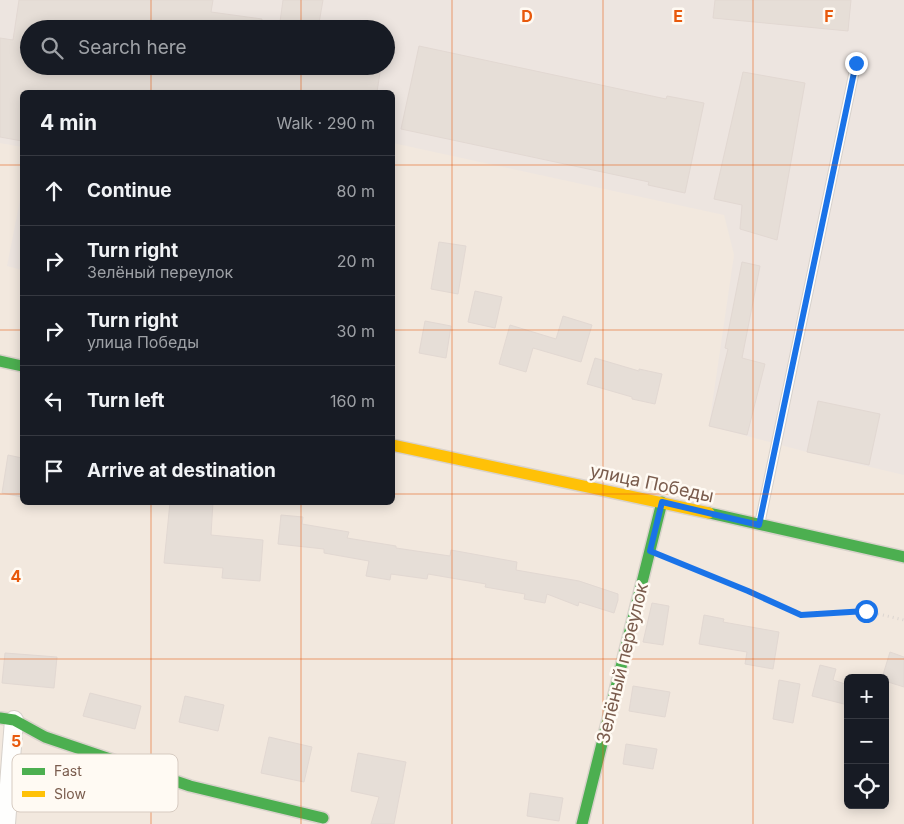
<!DOCTYPE html>
<html lang="en">
<head>
<meta charset="utf-8">
<style>
	:root { --surface:#171b24; --page:#20242c; --text:#f1f3f6; --muted:#9ea1a6; --line:#363941 }
	body { margin:0; font-family:Inter,sans-serif; background:var(--page); color:var(--text) }
	.controls { position:absolute; right:15px; bottom:15px; display:grid; overflow:hidden; border-radius:8px; box-shadow:0 2px 12px #0003 }
	.controls button { width:45px; height:45px; display:grid; place-items:center; padding:0; border:0; border-bottom:1px solid var(--line); background:var(--surface); color:var(--text); font:25px sans-serif }
	.stop { position:absolute; width:15px; height:15px; margin:-11px; border:4px solid #1a73e8; border-radius:50%; background:#fff }
	.stop.end { background:#1a73e8; border-color:#fff; box-shadow:0 1px 5px #0008 }
	.list { margin:0; padding:0; list-style:none }
	h2 { display:flex; justify-content:space-between; align-items:center; height:65px; margin:0; padding:0 20px; font-size:21px }
	h2 small { font-size:16px; font-weight:400; color:var(--muted) }
	.list li { display:grid; grid-template-columns:32px 1fr auto; gap:15px; align-items:center; box-sizing:border-box; height:70px; padding:0 20px; border-top:1px solid var(--line) }
	.list b { display:block; font-size:19px; white-space:nowrap }
	.list p { margin:0; font-size:16px; white-space:nowrap; color:var(--muted) }
	.list em { font-size:16px; font-style:normal; color:var(--muted) }
	.icon { flex:none; width:28px; height:28px; fill:none; stroke:currentColor; stroke-width:2; stroke-linecap:round; stroke-linejoin:round }
	.map { position:relative; flex:none; width:904px; height:824px; overflow:hidden }
	.search { position:absolute; background:var(--surface); box-shadow:0 2px 12px #0003; left:20px; top:20px; width:375px; height:55px; display:flex; align-items:center; gap:12px; box-sizing:border-box; padding:0 18px; border-radius:28px; color:var(--muted); font-size:19px }
	.panel { position:absolute; background:var(--surface); box-shadow:0 2px 12px #0003; left:20px; top:90px; width:375px; height:415px; border-radius:8px }
	.map>svg:first-child { display:block }
	.residential { fill:#f2e8de; fill-rule:evenodd }
	.industrial { fill:#ede5e0; fill-rule:evenodd }
	.building { fill:#e6ded7; stroke:#e2d8d2 }
	.lines { fill:none; stroke-linecap:round; stroke-linejoin:round }
	.lane-casing { stroke:#d7d1cb; stroke-width:11 }
	.street-casing { stroke:#d7d1cb; stroke-width:20 }
	.fast-casing { stroke:#d9d2cb; stroke-width:14 }
	.slow-casing { stroke:#d9d2cb; stroke-width:14 }
	.path { stroke:#dcd5d0; stroke-width:3; stroke-dasharray:1 4; stroke-linecap:butt }
	.lane { stroke:#fefefd; stroke-width:9 }
	.street { stroke:#fefefd; stroke-width:18 }
	.fast { stroke:#4caf50; stroke-width:11 }
	.slow { stroke:#ffc107; stroke-width:11 }
	.route { stroke:#1a73e8; stroke-width:6 }
	.grid { fill:none; stroke:#e8590c; stroke-width:1; stroke-opacity:0.55 }
	.labels { text-anchor:middle; dominant-baseline:central; stroke-width:5; stroke-linejoin:round; paint-order:stroke }
	.street-label { font-size:18px; fill:#7a5c4d; stroke:#fffaf3 }
	.key { fill:#fffaf3; stroke:#d7cbc1; stroke-width:1 }
	.key-label { font-size:14px; fill:#7a5c4d }
	.grid-label { font-size:16px; text-anchor:middle; font-weight:bold; fill:#e8590c; stroke:#fffaf3; stroke-width:5; stroke-linejoin:round; paint-order:stroke }
</style>
</head>
<body>
<div class="map">
<svg width="904" height="824" viewBox="0 0 904 824">
	<rect width="100%" height="100%" fill="#f9f5f0"/>
	<!-- residential -->
	<path class="residential" d="M 0,0 L 904,0 L 904,824 L 0,824 ZM 29,29 L 386,29 L 386,66 L 29,66 ZM 22,92 L 392,92 L 392,502 L 22,502 ZM 848,678 L 885,678 L 885,805 L 848,805 Z"/>
	<!-- industrial -->
	<path class="industrial" d="M 0,0 L 904,0 L 904,475 L 807,452 L 709,426 L 734,255 L 724,215 L 393,143 L 392,92 L 22,92 L 22,147 L 0,143 ZM 29,29 L 386,29 L 386,66 L 29,66 Z
		M 22,190 L 22,270 L 7,266 Z"/>
	<!-- building -->
	<path class="building" d="M 19,0 L 213,0 L 211,12 L 262,19 L 261,29 L 29,29 L 29,66 L 381,66 L 377,92 L 22,92 L 22,141 L 0,137 L 0,38 L 13,40 Z
		M 283,0 L 323,0 L 318,29 L 279,29 Z
		M 715,0 L 851,0 L 848,31 L 713,18 Z
		M 419,46 L 666,99 L 667,96 L 704,103 L 685,193 L 648,185 L 649,182 L 401,129 Z
		M 743,72 L 805,83 L 777,240 L 740,229 L 742,205 L 714,199 Z
		M 439,242 L 466,246 L 458,294 L 431,289 Z
		M 742,262 L 760,266 L 742,358 L 765,364 L 747,435 L 709,426 L 728,349 L 725,348 Z
		M 475,291 L 502,297 L 495,328 L 468,322 Z
		M 563,316 L 592,325 L 581,362 L 533,348 L 526,372 L 499,364 L 510,325 L 556,339 Z
		M 425,321 L 451,326 L 446,358 L 419,353 Z
		M 595,358 L 639,371 L 639,369 L 662,374 L 655,404 L 632,399 L 632,397 L 587,384 Z
		M 818,401 L 880,414 L 869,465 L 807,452 Z
		M 8,455 L 22,458 L 22,497 L 2,493 Z
		M 170,502 L 213,502 L 211,535 L 263,540 L 260,581 L 222,578 L 223,568 L 164,563 Z
		M 281,515 L 303,517 L 302,524 L 349,532 L 347,538 L 396,546 L 396,548 L 450,556 L 451,550 L 517,562 L 516,570 L 579,581 L 618,594 L 618,600 L 614,613 L 579,602 L 578,606 L 547,594 L 545,603 L 524,599 L 525,594 L 485,587 L 486,584 L 428,574 L 427,579 L 391,574 L 390,580 L 366,576 L 369,561 L 324,553 L 324,549 L 278,544 Z
		M 652,603 L 669,606 L 663,645 L 643,642 Z
		M 704,615 L 724,619 L 723,622 L 779,632 L 773,669 L 745,664 L 747,652 L 699,644 Z
		M 890,652 L 904,657 L 904,687 L 885,681 L 885,678 L 882,678 Z
		M 5,653 L 57,657 L 54,688 L 2,683 Z
		M 820,665 L 836,669 L 833,680 L 848,685 L 848,705 L 812,696 Z
		M 779,680 L 800,684 L 793,723 L 773,719 Z
		M 633,686 L 670,692 L 665,717 L 629,711 Z
		M 90,693 L 141,706 L 135,729 L 83,716 Z
		M 185,696 L 224,705 L 218,731 L 179,722 Z
		M 269,737 L 312,747 L 304,782 L 261,773 Z
		M 626,744 L 657,749 L 653,769 L 623,764 Z
		M 358,753 L 406,762 L 394,824 L 371,824 L 379,797 L 351,791 Z
		M 530,793 L 563,798 L 559,821 L 527,816 Z"/>
	<g class="lines">
		<!-- lane casing -->
		<g class="lane-casing">
			<path id="lane" d="M 760,522 L 856,63"/>
		</g>
		<!-- street casing -->
		<g class="street-casing">
			<path id="street" d="M 6,824 L 14,720"/>
		</g>
		<!-- fast casing -->
		<g class="fast-casing">
			<path id="fast" d="M 0,361 L 22,366
				M 709,513 L 904,557
				M 0,718 L 14,720 L 45,737 L 190,786 L 323,818
				M 582,824 L 662,502"/>
		</g>
		<!-- slow casing -->
		<g class="slow-casing">
			<path id="slow" d="M 392,445 L 709,513"/>
		</g>
		<!-- path -->
		<path class="path" d="M 670,559 L 748,591 L 801,615 L 866,611 L 904,620"/>
		<!-- lane -->
		<use href="#lane" class="lane"/>
		<!-- street -->
		<use href="#street" class="street"/>
		<!-- fast -->
		<use href="#fast" class="fast"/>
		<!-- slow -->
		<use href="#slow" class="slow"/>
	</g>
	<g class="lines">
		<!-- route -->
		<path class="route" d="M 856,63 L 759,525 L 662,502 L 650,551 L 748,591 L 801,615 L 866,611"/>
	</g>
	<!-- grid -->
	<path class="grid" d="M 151,0 L 151,29M 301,0 L 301,29M 452,0 L 452,824M 603,0 L 603,824M 753,0 L 753,824M 151,66 L 151,92M 301,66 L 301,92M 0,165 L 22,165M 392,165 L 904,165M 0,330 L 22,330M 392,330 L 904,330M 0,494 L 22,494M 392,494 L 904,494M 151,502 L 151,824M 301,502 L 301,824M 0,659 L 904,659"/>
	<g class="labels">
		<!-- street labels -->
		<g class="street-label">
			<text transform="translate(652 483) rotate(12)">улица Победы</text>
			<text transform="translate(622 663) rotate(-76)">Зелёный переулок</text>
		</g>
	</g>
	<!-- legend -->
	<rect x="12" y="754" width="166" height="58" rx="8" class="key"/>
	<rect x="22" y="768" width="23" height="7" fill="#4caf50"/>
	<rect x="22" y="791" width="23" height="6" fill="#ffc107"/>
	<g class="key-label">
		<text x="54" y="776">Fast</text>
		<text x="54" y="799">Slow</text>
	</g>
	<g class="grid-label">
		<text x="527" y="22">D</text>
		<text x="678" y="22">E</text>
		<text x="829" y="22">F</text>
		<text x="16" y="582">4</text>
		<text x="16" y="747">5</text>
	</g>
</svg>
<div class="controls">
<button>+</button>
<button>−</button>
<button><svg class="icon" aria-label="locate" viewBox="0 0 24 24"><circle cx="12" cy="12" r="6"/><path d="M12 2v4M12 18v4M2 12h4M18 12h4"/></svg></button>
</div>
<div class="stop" style="left:866px;top:611px"></div>
<div class="stop end" style="left:856px;top:63px"></div>
<div class="search"><svg class="icon" aria-label="search" viewBox="0 0 24 24"><circle cx="10" cy="10" r="6"/><path d="M15 15l6 6"/></svg>Search here</div>
<section class="panel">
<h2>4 min<small>Walk · 290 m</small></h2>
<ul class="list">
<li><svg class="icon" aria-label="ahead" viewBox="0 0 24 24"><path d="M12 20V5M6 11l6-6 6 6"/></svg><div><b>Continue</b></div><em>80 m</em></li>
<li><svg class="icon" aria-label="right" viewBox="0 0 24 24"><path d="M7 20v-9h11M14 6l5 5-5 5"/></svg><div><b>Turn right</b><p>Зелёный переулок</p></div><em>20 m</em></li>
<li><svg class="icon" aria-label="right" viewBox="0 0 24 24"><path d="M7 20v-9h11M14 6l5 5-5 5"/></svg><div><b>Turn right</b><p>улица Победы</p></div><em>30 m</em></li>
<li><svg class="icon" aria-label="left" viewBox="0 0 24 24"><path d="M17 20v-9H6M10 6l-5 5 5 5"/></svg><div><b>Turn left</b></div><em>160 m</em></li>
<li><svg class="icon" aria-label="arrive" viewBox="0 0 24 24"><path d="M6 21V4h12l-3 4 3 4H6"/></svg><div><b>Arrive at destination</b></div></li>
</ul>
</section>
</div>
</body>
</html>
